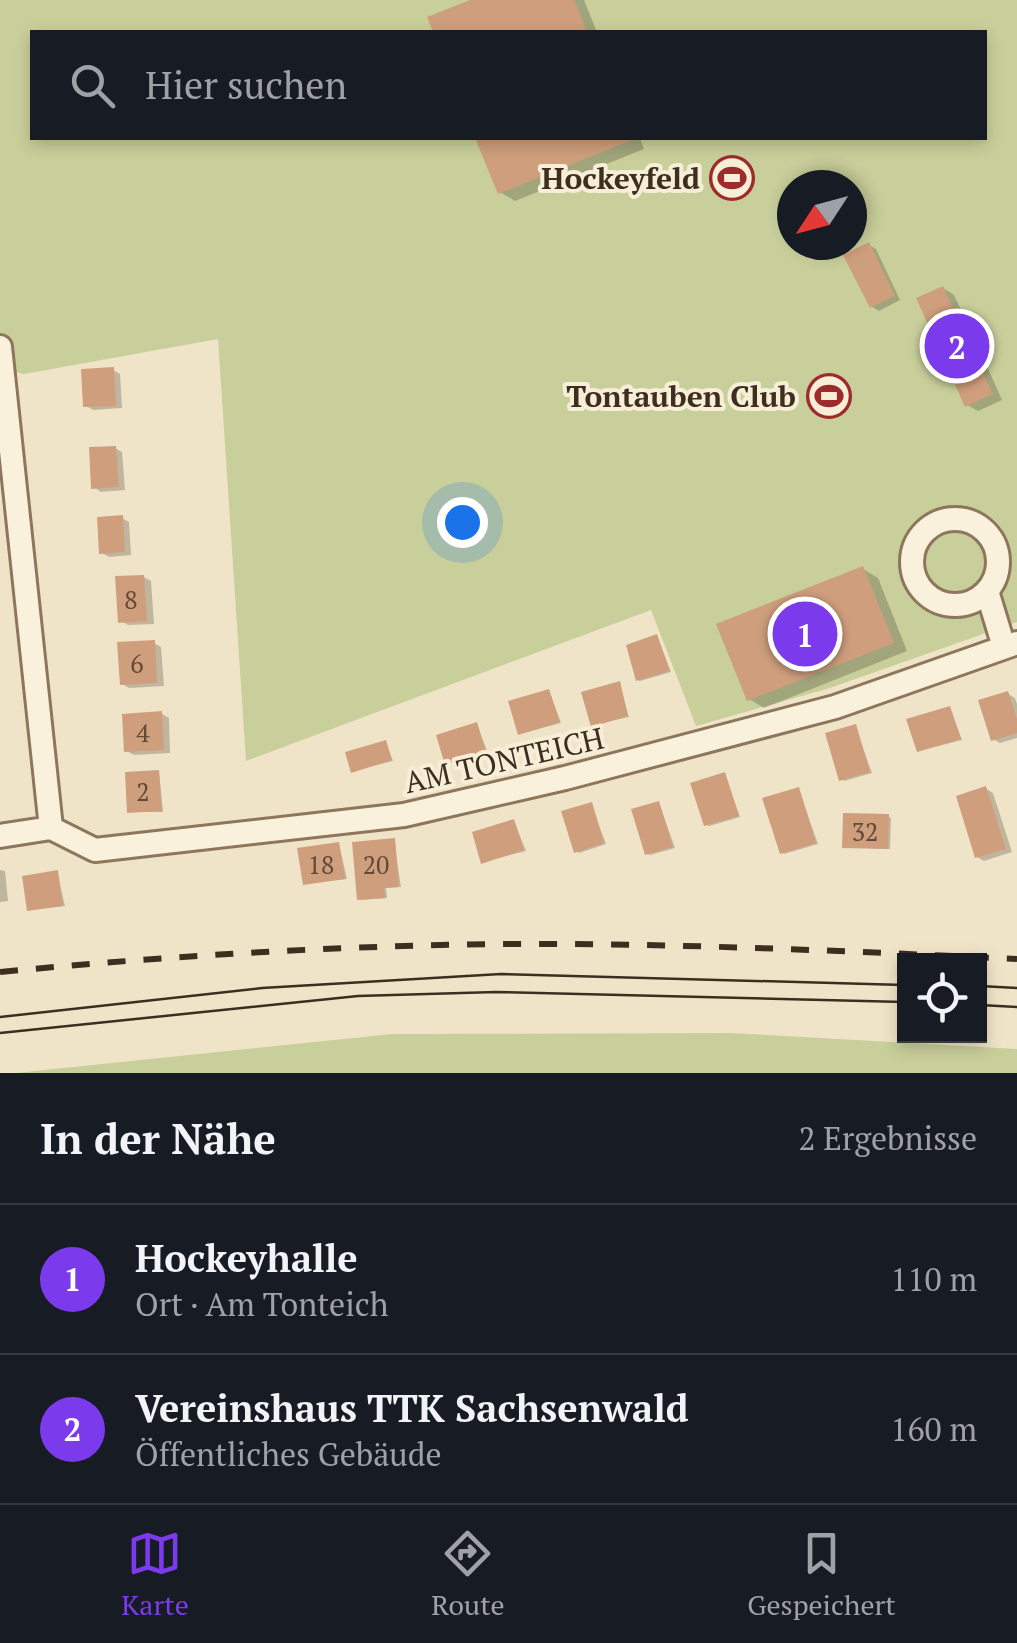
<!DOCTYPE html>
<html lang="de">
<head>
<meta charset="utf-8">
<style>
	:root { --surface:#171b24; --page:#20242c; --text:#f1f3f6; --muted:#9ea1a6; --line:#363941; --accent:#7c3aed }
	body { margin:0; font-family:"PT Serif",serif; background:var(--page); color:var(--text) }
	.controls { position:absolute; right:30px; bottom:30px; display:grid; overflow:hidden; border-radius:0px; box-shadow:0 5px 15px #0003 }
	.controls button { width:90px; height:90px; display:grid; place-items:center; padding:0; border:0; border-bottom:2px solid var(--line); background:var(--surface); color:var(--text); font:50px sans-serif }
	.compass { position:absolute; left:777px; top:170px; width:90px; height:90px; border-radius:50%; background:var(--surface); box-shadow:0 5px 15px #0003; rotate:234deg }
	.you { position:absolute; left:462px; top:522px; width:35px; height:35px; margin:-25px; border:8px solid #fff; border-radius:50%; background:#1a73e8; box-shadow:0 0 0 15px #1a73e833 }
	.badge { display:grid; place-items:center; width:65px; height:65px; border-radius:50%; background:var(--accent); color:#fff; font-size:32px; font-weight:700 }
	.pin { position:absolute; translate:-50% -50%; border:5px solid #fff; box-shadow:0 2px 10px #0006 }
	.list { margin:0; padding:0; list-style:none }
	h2 { display:flex; justify-content:space-between; align-items:center; height:130px; margin:0; padding:0 40px; font-size:42px }
	h2 small { font-size:32px; font-weight:400; color:var(--muted) }
	.list li { display:grid; grid-template-columns:65px 1fr auto; gap:30px; align-items:center; box-sizing:border-box; height:150px; padding:0 40px; border-top:2px solid var(--line) }
	.list b { display:block; font-size:38px; white-space:nowrap }
	.list p { margin:0; font-size:32px; white-space:nowrap; color:var(--muted) }
	.list em { font-size:32px; font-style:normal; color:var(--muted) }
	.icon { flex:none; width:55px; height:55px; fill:none; stroke:currentColor; stroke-width:2; stroke-linecap:round; stroke-linejoin:round }
	.map { position:relative; flex:none; width:1017px; height:1073px; overflow:hidden }
	.search { position:absolute; background:var(--surface); box-shadow:0 5px 15px #0003; left:30px; right:30px; top:30px; height:110px; display:flex; align-items:center; gap:25px; box-sizing:border-box; padding:0 35px; border-radius:0px; color:var(--muted); font-size:38px }
	.sheet { height:430px; background:var(--surface) }
	nav { display:flex; justify-content:space-around; align-items:center; box-sizing:border-box; height:140px; border-top:2px solid var(--line); background:var(--surface); font-size:28px; color:var(--muted) }
	nav a { display:grid; justify-items:center; gap:5px }
	nav .on { color:var(--accent) }
	.map>svg:first-child { display:block }
	.green { fill:#c9cf9b; fill-rule:evenodd }
	.shadow { fill:#0003 }
	.building { fill:#cf9f7d }
	.lines { fill:none; stroke-linecap:round; stroke-linejoin:round }
	.minor-casing { stroke:#8d765c; stroke-width:28 }
	.minor { stroke:#faf1dc; stroke-width:22 }
	.tram { stroke:#3d2e20; stroke-width:2.5 }
	.rail { stroke:#3d2e20; stroke-width:6; stroke-dasharray:18 18; stroke-linecap:butt }
	.labels { text-anchor:middle; dominant-baseline:central; stroke-width:8; stroke-linejoin:round; paint-order:stroke }
	.number-label { font-size:25px; fill:#624a37 }
	.poi-label { font-size:30px; font-weight:bold; fill:#3d2e20; stroke:#f7eed8; text-anchor:end }
	.street-label { font-size:30px; fill:#3d2e20; stroke:#f7eed8 }
</style>
</head>
<body>
<div class="map">
<svg width="1017" height="1073" viewBox="0 0 1017 1073">
	<rect width="100%" height="100%" fill="#f0e4c8"/>
	<!-- green -->
	<path class="green" d="M 0,0 L 1017,0 L 1017,622 L 830,688 L 696,726 L 651,610 L 246,761 L 218,339 L 24,374 L 0,369 ZM 32,32 L 984,32 L 984,138 L 32,138 ZM 792,185 L 852,185 L 852,245 L 792,245 Z
		M 731,1033 L 1017,1049 L 1017,1073 L 16,1073 L 392,1034 Z"/>
	<!-- shadow -->
	<path class="shadow" d="M 477,0 L 584,0 L 597,32 L 436,32 L 430,19 Z
		M 478,138 L 640,138 L 644,149 L 515,201 L 500,192 Z
		M 869,245 L 876,249 L 900,300 L 879,311 L 872,307 Z
		M 943,288 L 954,295 L 965,319 L 969,317 L 980,323 L 992,350 L 982,355 L 1002,400 L 978,411 L 967,405 Z
		M 113,370 L 120,374 L 122,408 L 93,410 L 86,406 Z
		M 115,448 L 122,452 L 125,490 L 101,492 L 94,487 Z
		M 122,518 L 129,522 L 131,555 L 109,557 L 102,553 Z
		M 863,569 L 878,578 L 907,651 L 764,708 L 749,699 Z
		M 144,577 L 151,581 L 154,624 L 128,625 L 121,621 Z
		M 657,637 L 671,672 L 640,681 L 638,680 Z
		M 154,643 L 161,647 L 164,686 L 129,688 L 122,684 Z
		M 619,684 L 629,717 L 593,725 Z
		M 549,691 L 561,723 L 520,734 Z
		M 1008,694 L 1015,698 L 1017,704 L 1017,738 L 1000,743 L 993,739 Z
		M 950,708 L 962,740 L 919,751 Z
		M 162,714 L 169,718 L 170,753 L 134,755 L 127,751 Z
		M 477,725 L 488,753 L 447,763 Z
		M 855,726 L 872,773 L 844,781 L 842,779 Z
		M 385,742 L 393,761 L 353,771 Z
		M 159,772 L 163,812 L 130,812 Z
		M 725,775 L 740,817 L 709,826 L 706,825 Z
		M 986,789 L 993,793 L 1012,852 L 984,861 L 977,857 Z
		M 799,790 L 818,844 L 784,854 L 782,852 Z
		M 659,803 L 675,848 L 650,855 L 647,854 Z
		M 591,804 L 606,844 L 579,853 L 576,851 Z
		M 888,816 L 891,818 L 890,849 L 845,847 Z
		M 514,821 L 526,851 L 483,862 Z
		M 394,841 L 401,887 L 386,888 L 387,898 L 362,900 L 360,899 Z
		M 339,844 L 347,879 L 305,883 Z
		M 0,870 L 5,871 L 8,901 L 0,902 Z
		M 57,873 L 65,906 L 30,910 Z"/>
	<!-- building -->
	<path class="building" d="M 470,0 L 574,0 L 587,32 L 433,32 L 427,17 Z
		M 475,138 L 637,138 L 498,194 Z
		M 869,242 L 895,296 L 870,308 L 843,255 Z
		M 943,286 L 958,319 L 969,314 L 982,344 L 972,349 L 993,394 L 965,407 L 916,298 Z
		M 114,367 L 116,406 L 83,407 L 81,369 Z
		M 116,446 L 119,487 L 91,489 L 89,447 Z
		M 123,515 L 125,552 L 99,554 L 97,517 Z
		M 863,566 L 894,643 L 747,701 L 716,624 Z
		M 144,575 L 147,621 L 118,623 L 115,576 Z
		M 657,634 L 670,671 L 636,681 L 626,645 Z
		M 155,640 L 157,683 L 120,685 L 117,642 Z
		M 620,681 L 628,716 L 591,727 L 581,692 Z
		M 549,689 L 560,722 L 518,735 L 508,701 Z
		M 1008,691 L 1017,719 L 1017,733 L 991,741 L 978,700 Z
		M 950,706 L 961,739 L 917,752 L 906,719 Z
		M 162,711 L 164,750 L 124,752 L 122,714 Z
		M 477,722 L 486,752 L 445,765 L 436,735 Z
		M 856,724 L 870,772 L 839,781 L 825,733 Z
		M 386,740 L 392,760 L 351,773 L 345,752 Z
		M 159,770 L 162,811 L 127,813 L 125,772 Z
		M 725,772 L 739,816 L 704,826 L 690,783 Z
		M 986,786 L 1006,849 L 975,858 L 956,796 Z
		M 799,787 L 816,843 L 780,854 L 762,798 Z
		M 659,801 L 673,847 L 645,855 L 631,809 Z
		M 592,802 L 604,843 L 574,853 L 561,811 Z
		M 843,813 L 889,814 L 888,849 L 842,848 Z
		M 514,819 L 524,850 L 481,864 L 472,832 Z
		M 395,838 L 399,887 L 384,888 L 385,898 L 357,900 L 352,842 Z
		M 339,842 L 345,879 L 303,885 L 297,848 Z
		M 58,870 L 63,906 L 27,911 L 22,876 Z"/>
	<g class="lines">
		<!-- minor casing -->
		<g class="minor-casing">
			<path id="minor" d="M 0,347 L 51,828
				M912 562a43 43 0 1 1 86 0a43 43 0 1 1-86 0Z
				M 987,591 L 1004,647
				M 0,836 L 51,828 L 95,850 L 404,815 L 565,778 L 835,707 L 1017,643"/>
		</g>
		<!-- minor -->
		<use href="#minor" class="minor"/>
		<!-- tram -->
		<path class="tram" d="M 980,986 L 1017,988
			M 980,1005 L 1017,1007
			M 0,1017 L 262,988 L 501,974 L 904,985
			M 0,1033 L 358,996 L 496,992 L 904,1002"/>
		<!-- rail -->
		<path class="rail" d="M 0,972 C 167,956 333,946 501,944 C 673,943 845,951 1017,959"/>
	</g>
	<!-- icons -->
	<defs>
		<g id="stadium-ring" transform="scale(2.25)"><circle r="9.5" fill="#f7eed8" stroke="#9e2a2b" stroke-width="1.5"/><path d="M0-5a6.5 5 0 1 0 0 10a6.5 5 0 1 0 0-10ZM-3.5-1.8h7v3.6h-7Z" fill="#9e2a2b"/></g>
	</defs>
	<g fill-rule="evenodd">
		<use href="#stadium-ring" x="732" y="178"/>
		<use href="#stadium-ring" x="829" y="396"/>
	</g>
	<g class="labels">
		<!-- number labels -->
		<g class="number-label">
			<text x="131" y="599">8</text>
			<text x="137" y="663">6</text>
			<text x="143" y="732">4</text>
			<text x="143" y="791">2</text>
			<text x="865" y="831">32</text>
			<text x="321" y="864">18</text>
			<text x="376" y="864">20</text>
		</g>
		<!-- poi labels -->
		<g class="poi-label">
			<text x="700" y="178">Hockeyfeld</text>
			<text x="796" y="396">Tontauben Club</text>
		</g>
		<!-- street labels -->
		<g class="street-label">
			<text transform="translate(504 760) rotate(-13)">AM TONTEICH</text>
		</g>
	</g>
</svg>
<div class="controls">
<button><svg class="icon" aria-label="locate" viewBox="0 0 24 24"><circle cx="12" cy="12" r="6"/><path d="M12 2v4M12 18v4M2 12h4M18 12h4"/></svg></button>
</div>
<svg class="compass" viewBox="-18 -18 36 36"><path d="M0-13l5 13h-10z" fill="#e53935"/><path d="M0 13l5-13h-10z" fill="#9ea1a6"/></svg>
<div class="you"></div>
<div class="pin badge" style="left:805px;top:634px">1</div>
<div class="pin badge" style="left:957px;top:346px">2</div>
<div class="search"><svg class="icon" aria-label="search" viewBox="0 0 24 24"><circle cx="10" cy="10" r="6"/><path d="M15 15l6 6"/></svg>Hier suchen</div>
</div>
<section class="sheet">
<h2>In der Nähe<small>2 Ergebnisse</small></h2>
<ul class="list">
<li><span class="badge">1</span><div><b>Hockeyhalle</b><p>Ort · Am Tonteich</p></div><em>110 m</em></li>
<li><span class="badge">2</span><div><b>Vereinshaus TTK Sachsenwald</b><p>Öffentliches Gebäude</p></div><em>160 m</em></li>
</ul>
</section>
<nav>
<a class="on"><svg class="icon" aria-label="map" viewBox="0 0 24 24"><path d="M3 6l6-2 6 2 6-2v14l-6 2-6-2-6 2zM9 4v14M15 6v14"/></svg>Karte</a>
<a><svg class="icon" aria-label="directions" viewBox="0 0 24 24"><path d="M12 3l9 9-9 9-9-9zM9 14v-3h6M13 9l2 2-2 2"/></svg>Route</a>
<a><svg class="icon" aria-label="saved" viewBox="0 0 24 24"><path d="M7 4h10v16l-5-4-5 4z"/></svg>Gespeichert</a>
</nav>
</body>
</html>
